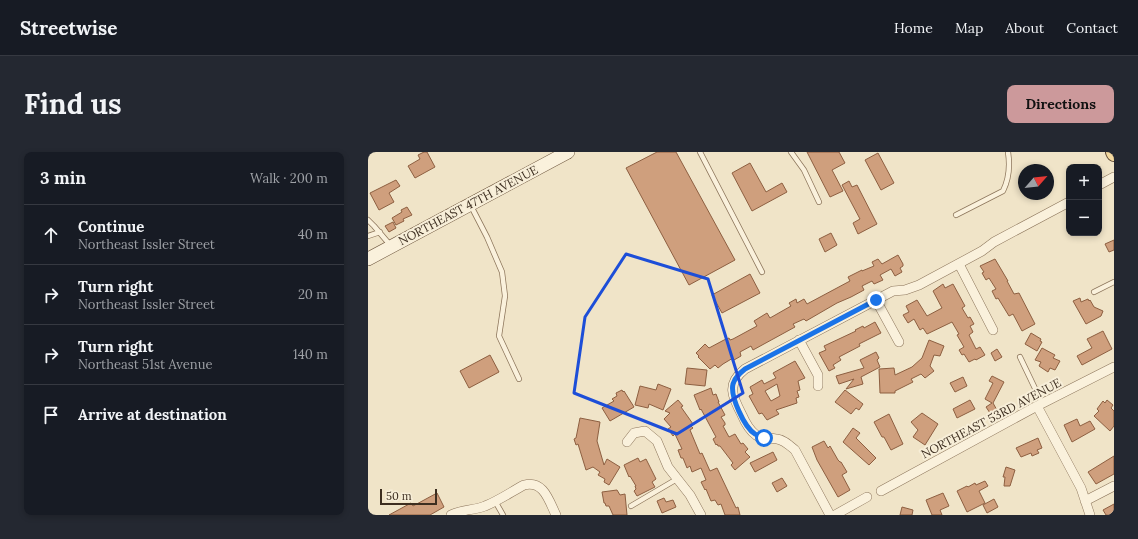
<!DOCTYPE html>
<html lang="en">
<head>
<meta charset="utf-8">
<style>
	:root { --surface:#171b24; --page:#242831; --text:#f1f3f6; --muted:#9ea1a6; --line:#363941; --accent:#cc999b }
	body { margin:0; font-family:Lora,serif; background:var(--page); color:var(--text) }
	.controls { position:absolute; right:12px; top:12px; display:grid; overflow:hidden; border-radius:8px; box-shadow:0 2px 6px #0003 }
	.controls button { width:36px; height:36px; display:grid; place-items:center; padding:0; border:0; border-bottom:1px solid var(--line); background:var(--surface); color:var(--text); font:20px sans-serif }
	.compass { position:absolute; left:650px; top:12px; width:36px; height:36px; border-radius:50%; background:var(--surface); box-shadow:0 2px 6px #0003; rotate:62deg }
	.scale { position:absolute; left:12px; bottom:10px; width:57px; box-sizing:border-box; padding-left:4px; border:2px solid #3d2e20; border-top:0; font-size:11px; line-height:14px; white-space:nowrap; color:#3d2e20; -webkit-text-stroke:3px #f7eed8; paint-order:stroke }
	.stop { position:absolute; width:12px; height:12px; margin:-9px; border:3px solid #1a73e8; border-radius:50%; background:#fff }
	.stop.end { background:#1a73e8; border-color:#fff; box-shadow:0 1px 4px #0008 }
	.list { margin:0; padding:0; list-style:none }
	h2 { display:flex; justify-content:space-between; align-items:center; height:52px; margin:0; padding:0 16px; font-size:17px }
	h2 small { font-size:13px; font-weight:400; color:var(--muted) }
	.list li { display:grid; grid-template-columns:26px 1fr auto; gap:12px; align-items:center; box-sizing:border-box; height:60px; padding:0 16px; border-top:1px solid var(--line) }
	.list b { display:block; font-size:15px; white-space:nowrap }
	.list p { margin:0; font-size:13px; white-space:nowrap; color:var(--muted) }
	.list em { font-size:13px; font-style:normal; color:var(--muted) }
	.icon { flex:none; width:22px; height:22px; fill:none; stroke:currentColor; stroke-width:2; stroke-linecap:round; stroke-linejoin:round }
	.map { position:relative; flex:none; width:746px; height:363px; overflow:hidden; border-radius:8px }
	header { display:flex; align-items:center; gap:24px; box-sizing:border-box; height:56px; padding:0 20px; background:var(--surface); border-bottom:1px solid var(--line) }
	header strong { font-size:19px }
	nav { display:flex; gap:22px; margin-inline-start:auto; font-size:14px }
	.intro { display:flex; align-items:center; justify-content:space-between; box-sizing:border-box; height:96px; padding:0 24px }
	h1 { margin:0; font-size:28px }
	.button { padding:10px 18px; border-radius:8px; background:var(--accent); color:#111; font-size:14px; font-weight:700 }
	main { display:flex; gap:24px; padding:0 24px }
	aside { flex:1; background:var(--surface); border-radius:8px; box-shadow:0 2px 6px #0003 }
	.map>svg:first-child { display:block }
	.building { fill:#cf9f7d; stroke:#8d5f41; fill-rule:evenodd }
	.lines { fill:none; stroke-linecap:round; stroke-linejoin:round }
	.lane-casing { stroke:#8d765c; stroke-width:6 }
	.street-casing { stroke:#8d765c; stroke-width:10 }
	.secondary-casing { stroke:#6f573f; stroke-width:14 }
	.primary-casing { stroke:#5b4430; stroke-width:16 }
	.lane { stroke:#faf1dc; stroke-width:4.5 }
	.street { stroke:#faf1dc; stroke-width:9 }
	.secondary { stroke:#faf1dc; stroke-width:13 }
	.primary { stroke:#f3d9a0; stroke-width:14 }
	.route { stroke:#1a73e8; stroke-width:5 }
	.marked { fill:none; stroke:#1d4ed8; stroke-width:3; stroke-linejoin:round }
	.labels { text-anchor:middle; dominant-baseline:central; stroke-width:4; stroke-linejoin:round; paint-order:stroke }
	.street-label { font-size:12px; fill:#3d2e20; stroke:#f7eed8 }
</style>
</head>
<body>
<header>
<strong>Streetwise</strong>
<nav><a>Home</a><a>Map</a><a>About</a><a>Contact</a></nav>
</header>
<div class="intro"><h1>Find us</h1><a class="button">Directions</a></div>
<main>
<aside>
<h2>3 min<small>Walk · 200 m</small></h2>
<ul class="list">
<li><svg class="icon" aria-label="ahead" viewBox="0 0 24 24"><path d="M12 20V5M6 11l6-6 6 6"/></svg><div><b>Continue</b><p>Northeast Issler Street</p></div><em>40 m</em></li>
<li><svg class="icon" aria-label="right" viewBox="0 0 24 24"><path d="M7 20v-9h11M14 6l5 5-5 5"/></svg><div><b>Turn right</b><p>Northeast Issler Street</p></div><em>20 m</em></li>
<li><svg class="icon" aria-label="right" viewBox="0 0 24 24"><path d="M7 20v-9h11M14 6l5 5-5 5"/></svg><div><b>Turn right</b><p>Northeast 51st Avenue</p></div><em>140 m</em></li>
<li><svg class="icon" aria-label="arrive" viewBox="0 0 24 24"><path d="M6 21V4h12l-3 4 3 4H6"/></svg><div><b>Arrive at destination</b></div></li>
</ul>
</aside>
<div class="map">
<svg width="746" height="363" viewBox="0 0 746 363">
	<rect width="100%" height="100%" fill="#f0e4c8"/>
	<!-- building -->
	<path class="building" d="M 56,0 L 59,0 L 67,15 L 47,26 L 40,14 L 52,7 L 50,3 Z
		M 289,0 L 308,0 L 367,108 L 321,133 L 258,16 Z
		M 439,0 L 471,0 L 477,11 L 464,18 L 475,39 L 462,45 Z
		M 510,1 L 526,31 L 513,38 L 497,8 Z
		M 382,11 L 398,40 L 414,31 L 419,40 L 384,59 L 364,21 Z
		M 28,28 L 32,34 L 21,41 L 26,50 L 11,58 L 2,41 Z
		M 481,29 L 484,35 L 489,33 L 509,72 L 490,82 L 485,71 L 492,67 L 474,33 Z
		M 39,55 L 44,63 L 35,67 L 36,69 L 28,73 L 24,66 L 34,60 L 33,58 Z
		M 25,70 L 28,76 L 21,80 L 17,74 Z
		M 463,81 L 469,93 L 457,100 L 451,87 Z
		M 746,88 L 746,98 L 741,100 L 737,92 Z
		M 530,103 L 535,112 L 535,114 L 532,116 L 534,120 L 527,124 L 523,117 L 512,123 L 515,128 L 506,132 L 504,129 L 494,134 L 496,138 L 483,145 L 469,151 L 438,169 L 436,167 L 425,172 L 427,175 L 385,198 L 383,194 L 372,200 L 373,204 L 366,208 L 365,206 L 355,212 L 350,216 L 347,213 L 342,217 L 330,205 L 331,204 L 328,201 L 337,192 L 341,196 L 356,188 L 361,186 L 362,188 L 365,187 L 389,174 L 386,169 L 399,161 L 402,166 L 423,154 L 421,151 L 428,147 L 429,151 L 436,147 L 439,152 L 482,129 L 480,125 L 494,118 L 494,119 L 506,114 L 504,110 L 510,107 L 514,112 Z
		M 627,107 L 640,129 L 639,129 L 646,142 L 651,141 L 667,172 L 654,179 L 645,162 L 641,164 L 630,146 L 628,147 L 624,139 L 628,137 L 621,126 L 618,128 L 614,121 L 616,120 L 612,114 Z
		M 382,122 L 392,141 L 354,161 L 344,143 Z
		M 575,132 L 577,136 L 585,132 L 597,154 L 594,156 L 600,166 L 602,165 L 606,172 L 602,174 L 605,180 L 601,183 L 608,197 L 612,195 L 617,203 L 608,208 L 607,207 L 601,210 L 596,202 L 594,203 L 591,198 L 596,195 L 589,183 L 591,182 L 584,170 L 559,182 L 555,176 L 552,178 L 546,167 L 540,171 L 535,163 L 541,160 L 538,154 L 549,148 L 559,164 L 574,156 L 565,139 Z
		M 712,146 L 713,150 L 720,147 L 721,149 L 722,148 L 726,155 L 735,159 L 733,164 L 718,172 L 705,149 Z
		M 507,170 L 513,181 L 491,192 L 492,194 L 471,205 L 473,208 L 465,213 L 467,216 L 461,219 L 451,201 L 458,198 L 456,194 L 488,179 L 487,178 L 495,174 L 496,176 Z
		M 735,179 L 744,197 L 714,213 L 709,204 L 724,196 L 719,187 Z
		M 663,181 L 673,187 L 672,189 L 674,190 L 669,199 L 657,192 Z
		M 561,188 L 576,194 L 572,204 L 566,203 L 562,214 L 566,219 L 557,226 L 553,222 L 543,227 L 545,230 L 527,239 L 527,241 L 512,241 L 511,217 L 526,216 L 527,223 L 544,215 L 554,206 Z
		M 674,196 L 687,203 L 685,206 L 692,209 L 687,218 L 682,216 L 680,220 L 671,214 L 673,210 L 667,208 Z
		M 629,197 L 634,205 L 627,209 L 623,201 Z
		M 508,200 L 511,206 L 509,208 L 512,215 L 493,225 L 495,232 L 478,237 L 486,227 L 471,232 L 468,224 L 496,216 L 492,208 Z
		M 122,203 L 131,220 L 101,236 L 92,219 Z
		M 427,209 L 437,226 L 430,229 L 432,238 L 429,239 L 431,245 L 428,246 L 429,251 L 408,258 L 411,262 L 399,268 L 394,261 L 391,262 L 381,244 L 385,242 L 382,235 L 394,228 L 396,232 L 408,226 L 405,221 ZM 409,232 L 412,244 L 403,249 L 397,239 Z
		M 319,216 L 339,218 L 337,234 L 317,232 Z
		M 624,224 L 636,230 L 625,251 L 630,260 L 624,264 L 618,255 L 624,251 L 617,247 L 625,231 L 621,229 Z
		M 595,225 L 599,234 L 587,240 L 582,231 Z
		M 290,232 L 303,237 L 295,258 L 281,252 L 280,256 L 267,253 L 272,234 L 288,238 Z
		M 343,236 L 345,243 L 348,242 L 351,250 L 350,250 L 357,263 L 353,265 L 357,271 L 357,273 L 355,274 L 361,285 L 367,282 L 373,292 L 375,291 L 380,297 L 377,300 L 382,305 L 367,318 L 363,313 L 365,311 L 352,294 L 350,294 L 349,292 L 348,293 L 345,287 L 348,285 L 333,257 L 332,258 L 326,243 Z
		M 254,238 L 255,240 L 256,239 L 266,255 L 242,269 L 234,256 L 246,249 L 244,247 L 249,244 L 248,241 Z
		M 477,238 L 495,252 L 491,258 L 488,256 L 483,262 L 467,250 Z
		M 310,248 L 315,254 L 313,255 L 325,272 L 323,274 L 325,276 L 322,278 L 332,302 L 334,301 L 342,319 L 349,316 L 368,356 L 370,355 L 372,363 L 357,363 L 353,352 L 350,353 L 347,348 L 343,349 L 338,337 L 337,338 L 333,330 L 338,328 L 333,316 L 324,320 L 322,314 L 319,316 L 315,306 L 313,306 L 310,298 L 314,297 L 307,282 L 305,284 L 300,277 L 303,275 L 296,267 L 302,261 L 297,259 Z
		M 602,248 L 607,257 L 589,266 L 585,257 Z
		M 739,248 L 745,253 L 743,256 L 746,259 L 746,274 L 742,279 L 726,264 L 731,259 L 729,257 L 735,249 L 737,251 Z
		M 554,261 L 570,272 L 557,293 L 545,285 L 550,278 L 543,270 Z
		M 521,262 L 535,292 L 523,298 L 516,285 L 514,285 L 506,270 Z
		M 212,266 L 232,270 L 229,289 L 236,313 L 239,307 L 252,315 L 241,333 L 236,330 L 237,327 L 230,323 L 232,320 L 225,315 L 218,318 L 210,292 L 208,293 L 206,287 L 208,286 Z
		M 709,267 L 712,274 L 722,269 L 727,277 L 704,290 L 696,273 Z
		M 485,276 L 492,281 L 488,286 L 508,306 L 501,313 L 475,290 Z
		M 670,286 L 674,296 L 669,298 L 671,301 L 664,304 L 663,301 L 653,305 L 648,296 Z
		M 456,289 L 460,296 L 462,294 L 470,308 L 472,310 L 473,310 L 479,320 L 474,323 L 482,338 L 470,345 L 449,308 L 444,295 Z
		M 405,300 L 409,308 L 387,320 L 382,311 Z
		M 746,304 L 746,322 L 728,332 L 720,320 Z
		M 270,306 L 272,310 L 278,307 L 288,327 L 284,330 L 287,335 L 269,344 L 266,339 L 268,337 L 267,334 L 268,334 L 262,324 L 261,325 L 256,313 Z
		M 638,315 L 647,318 L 642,334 L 636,334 L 637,325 L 635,325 Z
		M 414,326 L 419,334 L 409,340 L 404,331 Z
		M 617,329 L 620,334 L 611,339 L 617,351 L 599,360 L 589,339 L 599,334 L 600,335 L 607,331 L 608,333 Z
		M 249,338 L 252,343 L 257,342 L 259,363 L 245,363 L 241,354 L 238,354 L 237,351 L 236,351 L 234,340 Z
		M 69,341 L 76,355 L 62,363 L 21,363 L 43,351 L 45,354 Z
		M 575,341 L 581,354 L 572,358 L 574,363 L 564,363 L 558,348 Z
		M 296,346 L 298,350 L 305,348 L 308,355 L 294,361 L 289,349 Z
		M 626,347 L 630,355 L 619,361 L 615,353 Z
		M 746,352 L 746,363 L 738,363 L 735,358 Z
		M 534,355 L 545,358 L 544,363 L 532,363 Z"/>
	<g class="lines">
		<!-- lane casing -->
		<g class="lane-casing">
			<path id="lane" d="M 332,0 L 394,120
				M 423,0 L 436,18 L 451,50
				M 103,54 L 119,85 L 134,120 L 137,144 L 131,184 L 151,227
				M 588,63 L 635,39 C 641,27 642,13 640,0
				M 0,68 L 6,74 L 23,94
				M 0,84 L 12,80
				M 726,140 L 746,130
				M 652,205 L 674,251
				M 127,349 L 135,363
				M 263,354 L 309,327"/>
		</g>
		<!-- street casing -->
		<g class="street-casing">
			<path id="street" d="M 731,33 L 746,25
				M 591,112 L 625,178
				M 508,148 L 531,190
				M 431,188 L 450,223 L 450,234
				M 669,254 L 713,336 L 722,363
				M 259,290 L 266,281 L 277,279 L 289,289 L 300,315 L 322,343 L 333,363
				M 513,339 L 669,254 L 746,215
				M 717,349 L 746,334
				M 83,363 C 94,357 105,359 117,354 C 130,349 143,340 156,333 C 176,328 181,349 188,363
				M 462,363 L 427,298 C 421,293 416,288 409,287 C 401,285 394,287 388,283 C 381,278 377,270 374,263 C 364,244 358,232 377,217 L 508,148 L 525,139 L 537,138 L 551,133 L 614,99 L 626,90 L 701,50
				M 467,363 L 499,345"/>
		</g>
		<!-- secondary casing -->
		<g class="secondary-casing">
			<path id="secondary" d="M 0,107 L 200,0"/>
		</g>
		<!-- primary casing -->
		<g class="primary-casing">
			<path id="primary" d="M 745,0 L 746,2"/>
		</g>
		<!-- lane -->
		<use href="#lane" class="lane"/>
		<!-- street -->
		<use href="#street" class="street"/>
		<!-- secondary -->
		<use href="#secondary" class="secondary"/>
		<!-- primary -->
		<use href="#primary" class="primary"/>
	</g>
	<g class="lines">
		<!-- route -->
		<path class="route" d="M 396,286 C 393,285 390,284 387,282 C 376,275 362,244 365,232 C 367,225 372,221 377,217 L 508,148"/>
	</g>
	<!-- marked area -->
	<path class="marked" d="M 258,102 L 340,127 L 375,241 L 309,282 L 206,241 L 217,165 Z"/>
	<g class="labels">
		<!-- street labels -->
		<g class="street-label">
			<text transform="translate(100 53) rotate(-28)">NORTHEAST 47TH AVENUE</text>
			<text transform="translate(623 266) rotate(-28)">NORTHEAST 53RD AVENUE</text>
		</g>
	</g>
</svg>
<div class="controls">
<button>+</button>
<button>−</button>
</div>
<svg class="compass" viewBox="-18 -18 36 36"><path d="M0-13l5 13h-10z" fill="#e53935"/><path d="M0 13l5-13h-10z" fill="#9ea1a6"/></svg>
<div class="scale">50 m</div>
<div class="stop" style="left:396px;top:286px"></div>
<div class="stop end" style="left:508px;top:148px"></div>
</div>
</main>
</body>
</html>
